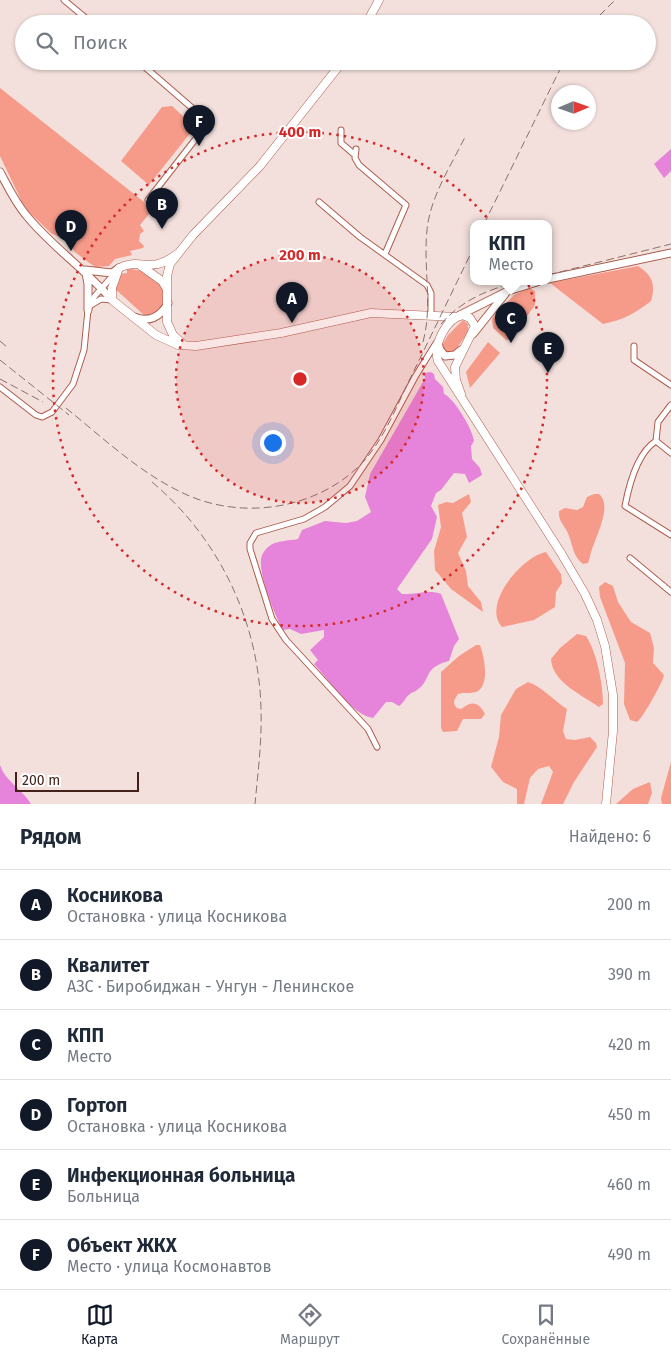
<!DOCTYPE html>
<html lang="ru">
<head>
<meta charset="utf-8">
<style>
	:root { --surface:#fff; --page:#f6f6f7; --text:#1f2937; --muted:#747a83; --line:#e0e1e3; --accent:#111827 }
	body { margin:0; font-family:"Fira Sans",sans-serif; background:var(--page); color:var(--text) }
	.compass { position:absolute; left:551px; top:85px; width:45px; height:45px; border-radius:50%; background:var(--surface); box-shadow:0 1px 4px #0004; rotate:88deg }
	.scale { position:absolute; left:15px; bottom:12px; width:124px; box-sizing:border-box; padding-left:5px; border:2px solid #42211a; border-top:0; font-size:14px; line-height:18px; white-space:nowrap; color:#42211a; -webkit-text-stroke:4px #fff; paint-order:stroke }
	.you { position:absolute; left:272px; top:442px; width:18px; height:18px; margin:-12px; border:4px solid #fff; border-radius:50%; background:#1a73e8; box-shadow:0 0 0 8px #1a73e833 }
	.badge { display:grid; place-items:center; width:32px; height:32px; border-radius:50%; background:var(--accent); color:#fff; font-size:16px; font-weight:700 }
	.pin { position:absolute; translate:-50% -41px; filter:drop-shadow(0 1px 2px #0008) }
	.pin::after { content:''; position:absolute; top:26px; width:18px; height:15px; background:inherit; clip-path:polygon(0 0,100% 0,50% 100%) }
	.popup { position:absolute; left:470px; top:220px; width:82px; height:65px; box-sizing:border-box; display:grid; place-content:center; border-radius:10px; background:var(--surface); filter:drop-shadow(0 1px 4px #0005); font-size:16px; white-space:nowrap; color:var(--muted) }
	.popup b { font-size:19px; color:var(--text) }
	.popup::after { content:''; position:absolute; left:50%; top:100%; margin-left:-10px; border:10px solid transparent; border-top-color:var(--surface) }
	.list { margin:0; padding:0; list-style:none }
	h2 { display:flex; justify-content:space-between; align-items:center; height:65px; margin:0; padding:0 20px; font-size:21px }
	h2 small { font-size:16px; font-weight:400; color:var(--muted) }
	.list li { display:grid; grid-template-columns:32px 1fr auto; gap:15px; align-items:center; box-sizing:border-box; height:70px; padding:0 20px; border-top:1px solid var(--line) }
	.list b { display:block; font-size:19px; white-space:nowrap }
	.list p { margin:0; font-size:16px; white-space:nowrap; color:var(--muted) }
	.list em { font-size:16px; font-style:normal; color:var(--muted) }
	.icon { flex:none; width:28px; height:28px; fill:none; stroke:currentColor; stroke-width:2; stroke-linecap:round; stroke-linejoin:round }
	.map { position:relative; flex:none; width:671px; height:804px; overflow:hidden }
	.search { position:absolute; background:var(--surface); box-shadow:0 1px 4px #0004; left:15px; right:15px; top:15px; height:55px; display:flex; align-items:center; gap:12px; box-sizing:border-box; padding:0 18px; border-radius:28px; color:var(--muted); font-size:19px }
	.sheet { height:485px; background:var(--surface) }
	nav { display:flex; justify-content:space-around; align-items:center; box-sizing:border-box; height:70px; border-top:1px solid var(--line); background:var(--surface); font-size:14px; color:var(--muted) }
	nav a { display:grid; justify-items:center; gap:2px }
	nav .on { color:var(--accent) }
	.map>svg:first-child { display:block }
	.green { fill:#f69b89 }
	.water { fill:#e683da }
	.lines { fill:none; stroke-linecap:round; stroke-linejoin:round }
	.street-casing { stroke:#ae5e4f; stroke-width:7 }
	.secondary-casing { stroke:#ae5e4f; stroke-width:9 }
	.primary-casing { stroke:#ae5e4f; stroke-width:9 }
	.street { stroke:#fff; stroke-width:5 }
	.secondary { stroke:#fff; stroke-width:7 }
	.primary { stroke:#fff; stroke-width:8 }
	.rail { stroke:#8c706b; stroke-width:1; stroke-dasharray:8 4; stroke-linecap:butt }
	.ring { fill:none; stroke:#d62828; stroke-width:2.5; stroke-dasharray:2.5 5 }
	.centre { fill:#d62828; stroke:#fff; stroke-width:2.5 }
	.ring-label { font-size:15px; text-anchor:middle; font-weight:bold; fill:#d62828; stroke:#fff; stroke-width:4; stroke-linejoin:round; paint-order:stroke }
</style>
</head>
<body>
<div class="map">
<svg width="671" height="804" viewBox="0 0 671 804">
	<rect width="100%" height="100%" fill="#f3e0dc"/>
	<!-- green -->
	<path class="green" d="M 0,88 L 153,209 L 140,225 L 144,231 L 140,234 L 139,241 L 144,246 L 143,248 L 130,251 L 132,255 L 115,259 L 109,266 L 95,267 L 76,253 L 63,238 L 52,234 L 30,213 L 22,202 L 0,156 Z
		M 172,106 L 195,127 L 149,185 L 121,161 L 162,107 Z
		M 638,266 C 652,275 656,284 651,301 C 636,313 623,320 603,324 L 550,283 Z
		M 127,269 C 141,268 160,279 164,292 C 166,297 163,304 162,309 L 145,316 L 113,287 L 119,274 L 127,273 Z
		M 529,288 L 535,291 L 535,305 L 511,339 L 506,340 L 493,328 L 492,319 L 514,295 Z
		M 463,320 L 468,324 L 468,332 L 455,351 L 446,353 L 441,347 L 448,335 Z
		M 488,342 L 500,353 L 470,388 L 466,372 Z
		M 469,494 L 471,502 L 462,513 L 467,537 L 458,553 L 466,571 L 468,586 L 481,602 L 483,612 L 451,589 L 435,570 L 434,551 L 441,527 L 438,505 L 446,502 L 453,503 Z
		M 594,494 L 599,494 C 614,507 593,540 590,557 L 588,563 L 583,564 C 573,556 573,547 569,536 C 566,526 558,523 559,511 L 565,508 L 577,510 L 583,507 L 587,497 Z
		M 546,552 L 561,574 L 562,583 L 556,592 L 555,607 L 534,620 L 502,627 C 481,604 523,556 546,552 Z
		M 605,582 L 613,586 L 618,602 L 631,622 L 650,633 L 654,648 L 653,663 L 664,675 C 663,682 642,719 637,722 L 630,720 L 624,704 L 625,663 L 600,597 L 599,587 Z
		M 577,634 L 586,636 C 597,653 603,684 603,704 L 599,707 C 582,695 552,682 551,659 L 560,648 Z
		M 476,645 L 480,645 C 484,656 490,683 478,691 C 473,694 464,692 458,694 C 454,700 452,703 457,708 L 461,709 C 472,700 479,702 485,714 L 481,719 L 463,719 L 457,731 L 443,732 L 441,728 L 441,672 L 459,656 Z
		M 528,682 C 543,687 554,701 567,709 L 563,731 L 566,739 L 575,740 L 590,737 L 596,743 L 597,747 L 574,782 L 563,804 L 541,804 L 553,772 L 549,766 L 538,769 L 530,778 L 524,804 L 517,804 L 517,789 L 503,782 L 491,767 L 499,737 L 501,715 L 516,689 Z
		M 671,762 L 671,804 L 662,804 L 661,798 Z
		M 650,782 L 652,793 L 648,804 L 616,804 L 633,789 Z"/>
	<!-- water -->
	<path class="water" d="M 671,149 L 671,171 L 664,178 L 654,164 Z
		M 431,372 L 434,374 L 435,379 L 443,387 L 444,394 C 454,398 473,430 474,441 L 471,446 L 472,459 L 480,468 L 482,475 L 469,483 L 465,474 L 454,473 L 441,490 L 436,493 L 431,506 L 437,517 L 432,539 L 397,589 L 402,594 C 416,595 429,589 441,594 L 459,639 L 454,646 L 449,661 C 422,668 432,680 417,690 C 415,692 412,692 410,694 C 405,697 405,702 399,706 L 392,702 L 386,702 L 373,718 C 352,715 328,679 314,664 L 318,660 L 310,650 L 324,637 L 324,630 L 301,634 L 290,629 L 283,630 C 275,617 259,575 261,560 C 261,555 265,550 268,547 C 276,540 289,541 298,539 L 302,530 L 325,521 L 346,523 L 357,521 L 371,512 L 365,497 L 370,474 L 423,382 L 425,377 L 422,373 Z
		M 0,765 C 6,782 22,789 31,804 L 0,804 Z"/>
	<g class="lines">
		<!-- street casing -->
		<g class="street-casing">
			<path id="street" d="M 64,0 L 93,24
				M 138,61 L 206,120 L 201,132 L 148,200
				M 341,130 L 341,143 L 355,155
				M 356,149 L 355,158 L 359,165 L 406,205 L 385,254
				M 319,202 L 360,237 L 427,285 L 431,293 L 431,316
				M 91,305 L 101,299 L 112,300
				M 634,346 L 634,360 L 671,385
				M 0,387 L 36,415 L 42,417 L 52,412 L 73,384 L 84,350 L 88,310 L 94,297 L 115,273
				M 671,405 L 658,422 L 656,441 C 637,453 629,485 625,506 L 671,535
				M 656,441 L 671,453
				M 630,558 L 671,592
				M 377,747 L 368,729 L 286,640 L 272,619 L 250,549 L 250,543 L 256,533 L 304,519 L 325,507 L 350,486 L 381,440 L 415,377 L 436,343"/>
		</g>
		<!-- secondary casing -->
		<g class="secondary-casing">
			<path id="secondary" d="M 0,172 C 8,187 15,202 26,215 C 50,245 86,270 112,300
				M 85,270 L 112,273 L 119,268
				M 86,273 L 88,284 L 88,310
				M 548,279 L 671,253
				M 460,315 L 508,291 L 537,282
				M 134,317 C 148,323 161,317 168,303
				M 473,334 L 505,294
				M 438,343 L 440,350 L 445,356 L 455,355 L 461,350"/>
		</g>
		<!-- primary casing -->
		<g class="primary-casing">
			<path id="primary" d="M 366,24 L 379,0
				M 177,254 C 150,275 141,257 119,268 L 112,288 L 112,300 L 156,335 L 178,345 L 196,346 L 281,333 L 371,313 L 457,317
				M 141,266 L 162,281 L 167,289
				M 182,343 L 173,335 L 167,322 L 167,276 L 170,264 L 193,235 L 260,166 L 343,61
				M 461,394 L 456,380 L 455,367 L 475,326 L 470,318 L 463,315 C 446,318 433,345 438,361 L 561,553 L 585,594 L 597,620 L 605,646 L 613,695 L 613,731 L 606,804"/>
		</g>
		<!-- street -->
		<use href="#street" class="street"/>
		<!-- secondary -->
		<use href="#secondary" class="secondary"/>
		<!-- primary -->
		<use href="#primary" class="primary"/>
		<!-- rail -->
		<path class="rail" d="M 591,24 L 615,0
			M 484,224 L 564,61
			M 548,275 L 671,244
			M 441,324 C 462,300 488,289 519,282
			M 0,341 L 7,347
			M 423,342 C 433,305 423,267 427,230 C 430,197 451,166 465,137
			M 0,360 L 69,415
			M 0,379 L 43,402
			M 66,408 C 103,438 141,474 185,494 C 243,521 319,509 363,462 C 383,440 395,410 408,383 C 430,338 452,292 474,247
			M 152,482 C 219,538 259,622 261,709 C 262,741 258,772 255,804"/>
	</g>
	<!-- distance rings -->
	<circle cx="300" cy="379" r="124" fill="#d62828" fill-opacity=".12"/>
	<g class="ring">
		<circle cx="300" cy="379" r="124"/>
		<circle cx="300" cy="379" r="247"/>
	</g>
	<circle cx="300" cy="379" r="8" class="centre"/>
	<g class="ring-label">
		<text x="300" y="137">400 m</text>
		<text x="300" y="260">200 m</text>
	</g>
</svg>
<svg class="compass" viewBox="-18 -18 36 36"><path d="M0-13l5 13h-10z" fill="#e53935"/><path d="M0 13l5-13h-10z" fill="#747a83"/></svg>
<div class="scale">200 m</div>
<div class="you"></div>
<div class="pin badge" style="left:292px;top:323px">A</div>
<div class="pin badge" style="left:162px;top:229px">B</div>
<div class="pin badge" style="left:511px;top:343px">C</div>
<div class="popup"><b>КПП</b>Место</div>
<div class="pin badge" style="left:71px;top:251px">D</div>
<div class="pin badge" style="left:548px;top:373px">E</div>
<div class="pin badge" style="left:199px;top:146px">F</div>
<div class="search"><svg class="icon" aria-label="search" viewBox="0 0 24 24"><circle cx="10" cy="10" r="6"/><path d="M15 15l6 6"/></svg>Поиск</div>
</div>
<section class="sheet">
<h2>Рядом<small>Найдено: 6</small></h2>
<ul class="list">
<li><span class="badge">A</span><div><b>Косникова</b><p>Остановка · улица Косникова</p></div><em>200 m</em></li>
<li><span class="badge">B</span><div><b>Квалитет</b><p>АЗС · Биробиджан - Унгун - Ленинское</p></div><em>390 m</em></li>
<li><span class="badge">C</span><div><b>КПП</b><p>Место</p></div><em>420 m</em></li>
<li><span class="badge">D</span><div><b>Гортоп</b><p>Остановка · улица Косникова</p></div><em>450 m</em></li>
<li><span class="badge">E</span><div><b>Инфекционная больница</b><p>Больница</p></div><em>460 m</em></li>
<li><span class="badge">F</span><div><b>Объект ЖКХ</b><p>Место · улица Космонавтов</p></div><em>490 m</em></li>
</ul>
</section>
<nav>
<a class="on"><svg class="icon" aria-label="map" viewBox="0 0 24 24"><path d="M3 6l6-2 6 2 6-2v14l-6 2-6-2-6 2zM9 4v14M15 6v14"/></svg>Карта</a>
<a><svg class="icon" aria-label="directions" viewBox="0 0 24 24"><path d="M12 3l9 9-9 9-9-9zM9 14v-3h6M13 9l2 2-2 2"/></svg>Маршрут</a>
<a><svg class="icon" aria-label="saved" viewBox="0 0 24 24"><path d="M7 4h10v16l-5-4-5 4z"/></svg>Сохранённые</a>
</nav>
</body>
</html>
